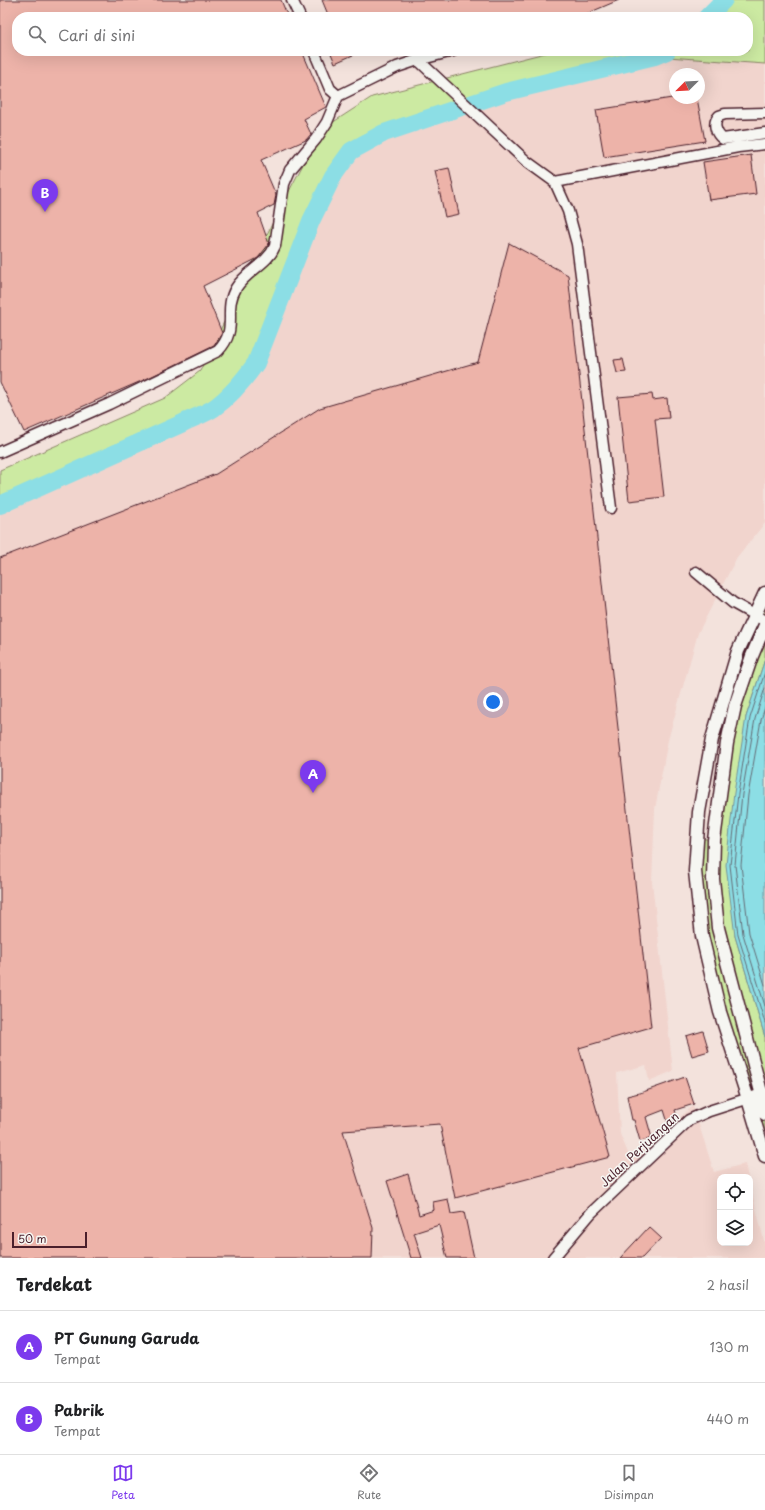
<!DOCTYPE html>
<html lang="id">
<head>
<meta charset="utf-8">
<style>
	:root { --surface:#fff; --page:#f6f6f6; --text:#202124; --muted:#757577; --line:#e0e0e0; --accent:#7c3aed }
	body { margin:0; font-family:"Playpen Sans",sans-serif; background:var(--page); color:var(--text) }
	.controls { position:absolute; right:12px; bottom:12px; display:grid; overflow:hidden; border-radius:8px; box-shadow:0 4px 16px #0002 }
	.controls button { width:36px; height:36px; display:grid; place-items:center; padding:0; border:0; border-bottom:1px solid var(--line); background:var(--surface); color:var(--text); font:20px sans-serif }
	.compass { position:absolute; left:669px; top:68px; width:36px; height:36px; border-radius:50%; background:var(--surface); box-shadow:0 4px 16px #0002; rotate:246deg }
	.scale { position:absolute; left:12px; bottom:10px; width:75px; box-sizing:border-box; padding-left:4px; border:2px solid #4a1f2b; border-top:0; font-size:11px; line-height:14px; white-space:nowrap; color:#4a1f2b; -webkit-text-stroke:3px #f6f6f2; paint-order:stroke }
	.you { position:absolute; left:493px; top:702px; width:14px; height:14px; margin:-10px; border:3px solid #fff; border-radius:50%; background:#1a73e8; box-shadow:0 0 0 6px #1a73e833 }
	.badge { display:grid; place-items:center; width:26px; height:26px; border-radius:50%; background:var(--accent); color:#fff; font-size:13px; font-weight:700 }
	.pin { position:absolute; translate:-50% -33px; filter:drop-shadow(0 1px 2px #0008) }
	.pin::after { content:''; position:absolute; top:21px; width:14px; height:12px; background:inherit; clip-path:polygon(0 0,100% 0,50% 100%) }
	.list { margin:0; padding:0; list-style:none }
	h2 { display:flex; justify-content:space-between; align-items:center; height:52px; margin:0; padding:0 16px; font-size:17px }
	h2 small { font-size:13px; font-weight:400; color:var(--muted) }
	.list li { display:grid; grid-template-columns:26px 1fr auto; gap:12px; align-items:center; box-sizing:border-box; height:72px; padding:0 16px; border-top:1px solid var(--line) }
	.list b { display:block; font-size:15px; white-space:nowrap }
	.list p { margin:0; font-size:13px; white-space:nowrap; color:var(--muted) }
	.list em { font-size:13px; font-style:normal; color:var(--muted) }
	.icon { flex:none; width:22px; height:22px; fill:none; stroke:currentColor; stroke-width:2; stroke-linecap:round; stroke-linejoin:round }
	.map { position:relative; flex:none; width:765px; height:1258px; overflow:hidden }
	.search { position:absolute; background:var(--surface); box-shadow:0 4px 16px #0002; left:12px; right:12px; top:12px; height:44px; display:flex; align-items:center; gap:10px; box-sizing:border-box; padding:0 14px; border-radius:16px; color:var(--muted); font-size:15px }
	.sheet { height:196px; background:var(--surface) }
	nav { display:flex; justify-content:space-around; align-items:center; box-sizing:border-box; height:56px; border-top:1px solid var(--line); background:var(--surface); font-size:11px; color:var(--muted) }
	nav a { display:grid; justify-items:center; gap:2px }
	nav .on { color:var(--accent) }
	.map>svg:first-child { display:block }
	.built { fill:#f1d4cd; fill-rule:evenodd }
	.green { fill:#cceaa2; stroke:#8b8466 }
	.water { fill:#8cdee5; stroke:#72929b }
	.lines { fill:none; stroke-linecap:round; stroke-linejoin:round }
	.shore { stroke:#646b75; stroke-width:1 }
	.river { stroke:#8cdee5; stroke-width:18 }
	.building { fill:#edb3a9; stroke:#4a1f2b }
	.minor-casing { stroke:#4a1f2b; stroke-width:13 }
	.major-casing { stroke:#4a1f2b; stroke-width:15 }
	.minor { stroke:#f6f6f2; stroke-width:10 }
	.major { stroke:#f6f6f2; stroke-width:12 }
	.labels { text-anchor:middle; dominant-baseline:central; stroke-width:3; stroke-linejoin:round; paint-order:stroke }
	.street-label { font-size:12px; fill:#4a1f2b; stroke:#f6f6f2 }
</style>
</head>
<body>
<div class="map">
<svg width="765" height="1258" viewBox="0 0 765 1258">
	<rect width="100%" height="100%" fill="#f3e2dc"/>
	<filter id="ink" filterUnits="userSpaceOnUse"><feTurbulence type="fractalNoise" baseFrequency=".025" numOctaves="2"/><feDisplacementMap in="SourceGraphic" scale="8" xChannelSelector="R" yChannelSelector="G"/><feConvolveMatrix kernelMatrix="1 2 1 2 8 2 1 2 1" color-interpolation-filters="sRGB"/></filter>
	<g filter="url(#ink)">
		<!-- built -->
		<path class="built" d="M 655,56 L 765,64 L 765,523 L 737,557 L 698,633 L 668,740 L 655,809 L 652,882 L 673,1071 L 649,1081 L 646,1065 L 617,1073 L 620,1134 L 631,1160 L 693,1106 L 714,1172 L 745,1164 L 748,1177 L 720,1177 L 720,1243 L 750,1243 L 750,1185 L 765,1244 L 765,1258 L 0,1258 L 0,505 L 213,409 L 234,390 L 245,379 L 256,363 L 312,219 L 333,176 L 351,151 L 384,133 L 506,92 ZM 675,74 L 699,74 L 699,98 L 675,98 Z"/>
		<!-- green -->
		<path class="green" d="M 724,0 L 765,0 L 765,64 L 654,56 L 506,92 L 384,133 L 351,151 L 333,176 L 312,219 L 256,363 C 235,393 218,406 186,422 L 0,504 L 0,470 L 165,398 L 200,371 L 274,220 L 321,130 L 372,97 L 553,51 L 748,51 L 748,17 L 685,17 L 715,9 Z
			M 765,593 L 765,659 L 746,717 L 735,936 L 765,1037 L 765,1156 L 702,936 L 698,838 L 714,840 L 727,742 L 712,739 Z"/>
		<!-- water -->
		<path class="water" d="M 765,659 L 765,1037 L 735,936 L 726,865 L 734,793 L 746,717 Z"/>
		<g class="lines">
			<!-- shore -->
			<path class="shore" d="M 765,672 L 750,718 L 738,794 L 730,865 L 738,935 L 765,1023
				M 765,688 L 755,719 L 742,794 L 735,865 L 743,934 L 765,1006
				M 765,707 L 761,720 L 748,795 L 741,865 L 749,933 L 765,985"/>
			<!-- river -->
			<path class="river" d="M 707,17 L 724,0
				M 0,505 L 183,423 C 193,418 205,414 214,408 C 231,396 244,380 256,363 L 311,221 L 333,176 L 351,151 L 384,133 L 506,92 L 655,56 L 667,51"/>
		</g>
		<!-- building -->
		<path class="building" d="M 0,0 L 281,0 L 288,17 L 17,17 L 17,51 L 302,51 L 326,107 L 304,119 L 311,134 L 306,140 L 261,160 L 276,195 L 274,205 L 258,213 L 269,244 L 258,258 L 203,286 L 222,333 L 214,346 L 146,379 L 24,432 L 0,382 Z
			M 322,0 L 619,0 L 579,17 L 407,17 L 406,14 L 399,17 L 329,17 Z
			M 330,51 L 362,51 L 335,63 Z
			M 672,98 L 697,98 L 705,141 L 604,157 L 596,110 Z
			M 751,155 L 756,194 L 709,200 L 703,162 Z
			M 449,168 L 459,214 L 445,217 L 435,171 Z
			M 509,243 L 568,275 L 651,1027 L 579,1048 L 610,1157 L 455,1198 L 440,1124 L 343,1131 L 373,1228 L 372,1258 L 0,1258 L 0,558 L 216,474 L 320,408 L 478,362 Z
			M 623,359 L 626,372 L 617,373 L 614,360 Z
			M 652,394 L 653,400 L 667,398 L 669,418 L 655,419 L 664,497 L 629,501 L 618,397 Z
			M 703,1031 L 709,1051 L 692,1056 L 686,1036 Z
			M 685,1077 L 694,1104 L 675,1110 L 678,1120 L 668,1123 L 664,1110 L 646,1117 L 652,1138 L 640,1141 L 634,1120 L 632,1120 L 627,1096 L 643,1092 Z
			M 408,1174 L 419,1215 L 434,1210 L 433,1202 L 448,1199 L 451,1214 L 464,1212 L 474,1258 L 447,1258 L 439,1225 L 414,1233 L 422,1258 L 411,1258 L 387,1181 Z
			M 649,1227 L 661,1238 L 642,1258 L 620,1258 Z"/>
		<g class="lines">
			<!-- minor casing -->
			<g class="minor-casing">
				<path id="minor" d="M 292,0 L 300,17
					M 314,51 L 330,89 L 338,96
					M 418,60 L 453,51
					M 765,113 L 725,114 L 719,116 C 712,123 716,134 723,139 L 765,133
					M 555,182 L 738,147 L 765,144
					M 0,452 L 109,404 L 218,351 C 240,328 222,311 236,288 C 246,271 268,264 275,246 L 284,184 L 290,170 L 316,139 L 327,122 L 338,96 L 397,67 L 418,60 L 526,161 L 555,182 L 568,211 L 577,244 L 611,508
					M 696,572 L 733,603 L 765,621
					M 553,1258 L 591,1213 L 689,1120 L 709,1111 L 765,1093"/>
			</g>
			<!-- major casing -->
			<g class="major-casing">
				<path id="major" d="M 765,593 L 738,651 L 712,739 L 699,812 L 695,871 L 702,936 L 720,1012 L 748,1099 L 765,1114
					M 765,625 L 752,656 L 735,706 L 727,743 L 714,840 L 713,879 L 718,928 L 765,1107
					M 748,1099 L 765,1156"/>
			</g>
			<!-- minor -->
			<use href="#minor" class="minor"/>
			<!-- major -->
			<use href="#major" class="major"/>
		</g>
	</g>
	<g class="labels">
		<!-- street labels -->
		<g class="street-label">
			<text transform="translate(639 1149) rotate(-43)">Jalan Perjuangan</text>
		</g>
	</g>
</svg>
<div class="controls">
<button><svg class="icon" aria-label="locate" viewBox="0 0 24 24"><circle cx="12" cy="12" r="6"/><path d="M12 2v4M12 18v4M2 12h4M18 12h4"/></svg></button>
<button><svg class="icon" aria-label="layers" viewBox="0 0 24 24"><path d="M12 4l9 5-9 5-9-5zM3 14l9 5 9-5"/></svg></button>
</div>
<svg class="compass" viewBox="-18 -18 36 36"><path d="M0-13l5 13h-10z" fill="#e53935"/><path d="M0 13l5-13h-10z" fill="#757577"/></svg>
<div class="scale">50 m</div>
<div class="you"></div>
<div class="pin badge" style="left:313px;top:793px">A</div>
<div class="pin badge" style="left:45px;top:212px">B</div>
<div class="search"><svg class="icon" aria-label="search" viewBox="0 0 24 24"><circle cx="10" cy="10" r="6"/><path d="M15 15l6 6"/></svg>Cari di sini</div>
</div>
<section class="sheet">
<h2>Terdekat<small>2 hasil</small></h2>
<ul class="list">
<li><span class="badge">A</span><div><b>PT Gunung Garuda</b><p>Tempat</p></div><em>130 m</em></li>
<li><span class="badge">B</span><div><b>Pabrik</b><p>Tempat</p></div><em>440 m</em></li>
</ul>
</section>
<nav>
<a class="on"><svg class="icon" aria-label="map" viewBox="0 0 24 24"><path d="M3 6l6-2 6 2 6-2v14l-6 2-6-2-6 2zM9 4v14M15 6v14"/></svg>Peta</a>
<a><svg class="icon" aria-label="directions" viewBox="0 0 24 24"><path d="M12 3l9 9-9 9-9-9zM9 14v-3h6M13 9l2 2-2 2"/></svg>Rute</a>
<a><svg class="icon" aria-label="saved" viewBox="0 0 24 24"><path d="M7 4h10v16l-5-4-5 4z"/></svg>Disimpan</a>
</nav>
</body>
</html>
